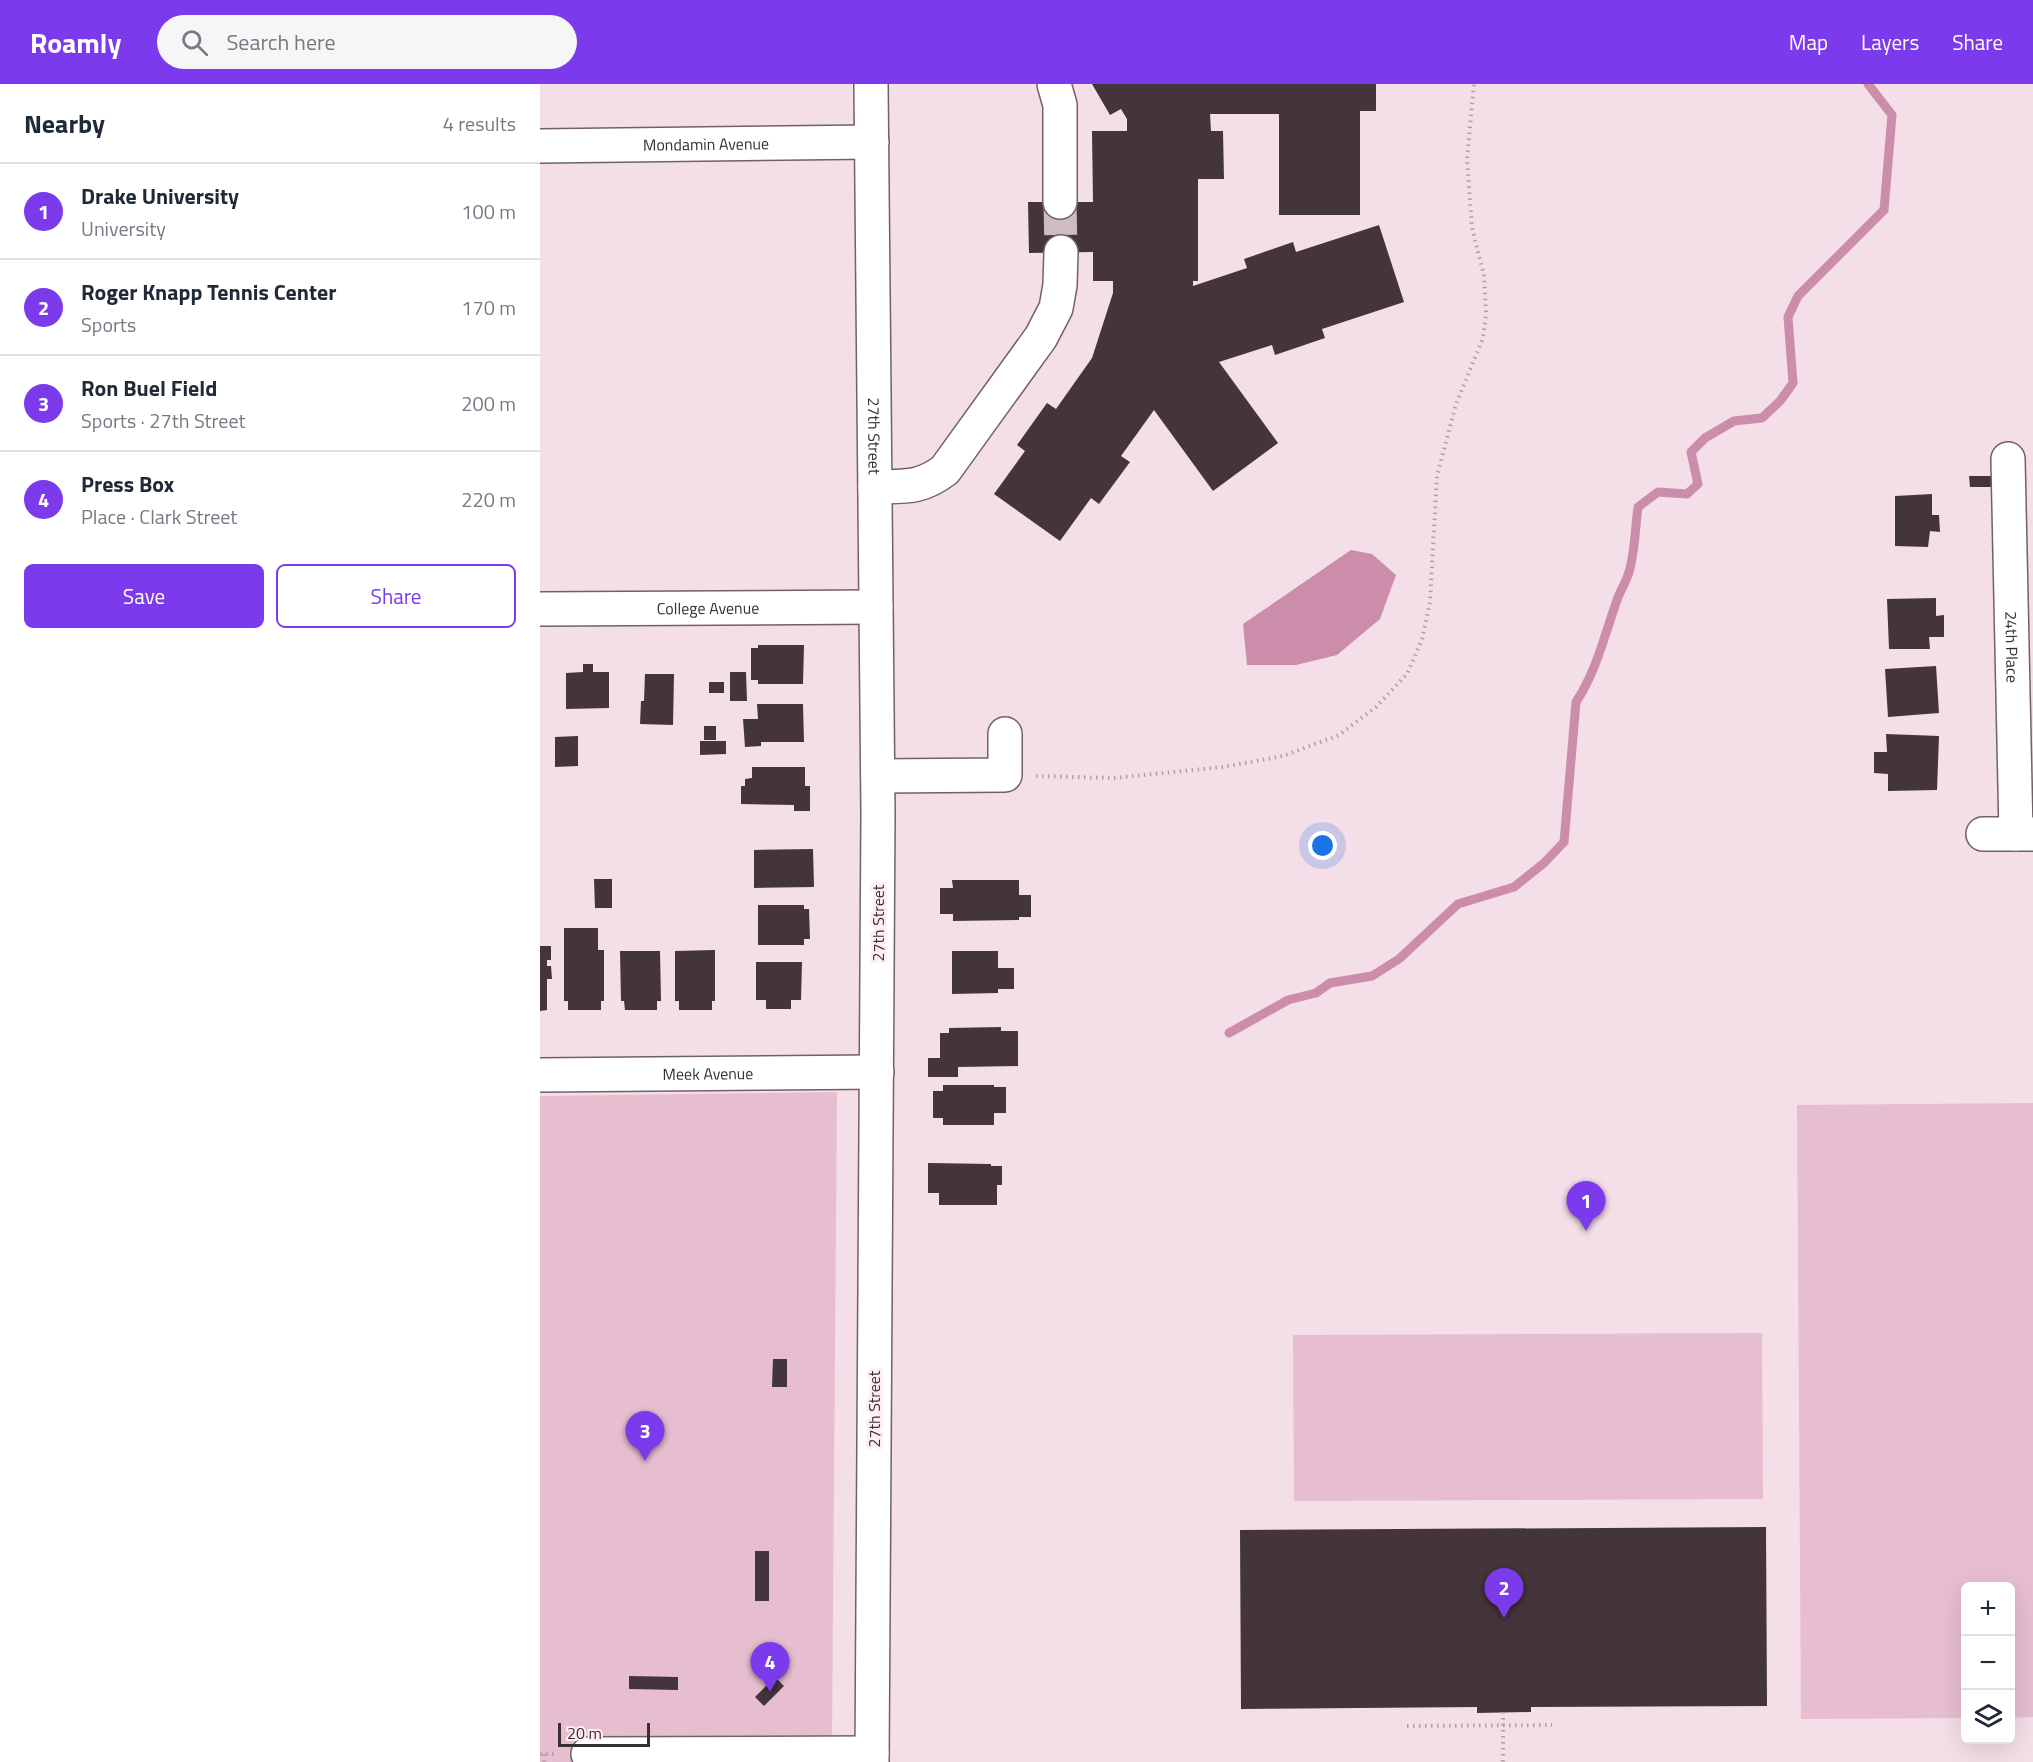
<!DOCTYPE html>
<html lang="en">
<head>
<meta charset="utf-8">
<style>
	:root { --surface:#fff; --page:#f6f6f7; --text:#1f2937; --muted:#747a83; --line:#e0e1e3; --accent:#7c3aed }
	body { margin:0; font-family:"Titillium Web",sans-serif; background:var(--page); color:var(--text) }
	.controls { position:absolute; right:18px; bottom:18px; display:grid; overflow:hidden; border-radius:9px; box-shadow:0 6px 24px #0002 }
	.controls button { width:54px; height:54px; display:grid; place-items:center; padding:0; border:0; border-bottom:2px solid var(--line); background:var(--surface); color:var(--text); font:30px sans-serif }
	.scale { position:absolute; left:18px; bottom:15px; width:92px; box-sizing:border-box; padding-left:6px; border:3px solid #372f32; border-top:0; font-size:16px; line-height:21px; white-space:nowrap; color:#372f32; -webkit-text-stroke:4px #feedf4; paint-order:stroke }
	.you { position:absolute; left:783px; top:762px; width:21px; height:21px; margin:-15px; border:4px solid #fff; border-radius:50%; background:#1a73e8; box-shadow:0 0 0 9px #1a73e833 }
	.badge { display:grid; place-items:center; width:39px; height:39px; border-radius:50%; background:var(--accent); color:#fff; font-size:20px; font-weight:700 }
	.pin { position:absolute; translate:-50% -50px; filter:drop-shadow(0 2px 3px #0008) }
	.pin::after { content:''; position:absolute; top:32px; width:21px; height:18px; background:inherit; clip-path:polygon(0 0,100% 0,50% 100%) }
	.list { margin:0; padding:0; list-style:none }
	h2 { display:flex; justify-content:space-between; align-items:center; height:78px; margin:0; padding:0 24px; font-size:26px }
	h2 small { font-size:20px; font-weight:400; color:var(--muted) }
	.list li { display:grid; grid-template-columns:39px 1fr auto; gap:18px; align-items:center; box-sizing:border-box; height:96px; padding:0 24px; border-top:2px solid var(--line) }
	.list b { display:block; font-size:22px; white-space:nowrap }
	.list p { margin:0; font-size:20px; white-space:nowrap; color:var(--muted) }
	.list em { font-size:20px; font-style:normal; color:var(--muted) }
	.actions { display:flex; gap:12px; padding:18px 24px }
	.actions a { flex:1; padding:14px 0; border:2px solid var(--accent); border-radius:9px; text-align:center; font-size:21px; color:var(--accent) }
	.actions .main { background:var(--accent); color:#fff }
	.icon { flex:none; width:33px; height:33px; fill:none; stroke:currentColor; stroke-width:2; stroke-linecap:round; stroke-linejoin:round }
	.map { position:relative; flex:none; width:1493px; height:1678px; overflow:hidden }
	header { display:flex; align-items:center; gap:36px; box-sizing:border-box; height:84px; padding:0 30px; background:var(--accent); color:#fff }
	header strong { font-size:28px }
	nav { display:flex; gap:33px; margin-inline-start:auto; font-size:21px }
	.search { width:420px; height:54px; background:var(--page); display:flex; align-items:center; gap:15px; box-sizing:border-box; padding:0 21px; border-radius:33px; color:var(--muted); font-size:22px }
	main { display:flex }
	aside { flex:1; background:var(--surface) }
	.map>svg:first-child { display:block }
	.green { fill:#e7bed0 }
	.water { fill:#cc8daa }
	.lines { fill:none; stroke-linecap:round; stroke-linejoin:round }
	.stream { stroke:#cc8daa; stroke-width:9 }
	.building { fill:#44343b }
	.minor-tunnel { stroke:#cebbc3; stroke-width:33; stroke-dasharray:33 16; stroke-linecap:butt }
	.minor-casing { stroke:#726068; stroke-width:36 }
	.path { stroke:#b09fa6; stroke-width:4; stroke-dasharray:1.5 4.5; stroke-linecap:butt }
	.minor { stroke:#fff; stroke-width:33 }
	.labels { text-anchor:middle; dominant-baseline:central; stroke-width:6; stroke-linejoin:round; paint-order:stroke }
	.street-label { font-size:16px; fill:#372f32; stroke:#feedf4 }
</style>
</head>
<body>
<header>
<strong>Roamly</strong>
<div class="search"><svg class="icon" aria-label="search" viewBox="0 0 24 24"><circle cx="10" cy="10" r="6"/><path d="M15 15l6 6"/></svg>Search here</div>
<nav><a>Map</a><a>Layers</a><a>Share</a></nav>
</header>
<main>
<aside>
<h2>Nearby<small>4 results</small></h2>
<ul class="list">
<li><span class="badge">1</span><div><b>Drake University</b><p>University</p></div><em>100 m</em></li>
<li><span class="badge">2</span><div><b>Roger Knapp Tennis Center</b><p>Sports</p></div><em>170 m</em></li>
<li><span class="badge">3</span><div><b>Ron Buel Field</b><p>Sports · 27th Street</p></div><em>200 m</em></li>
<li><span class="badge">4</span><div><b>Press Box</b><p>Place · Clark Street</p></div><em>220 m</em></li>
</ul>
<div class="actions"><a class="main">Save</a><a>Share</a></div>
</aside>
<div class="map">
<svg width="1493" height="1678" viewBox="0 0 1493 1678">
	<rect width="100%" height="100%" fill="#f4dee7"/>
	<!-- green -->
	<path class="green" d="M 297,1008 L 292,1656 L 83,1678 L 0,1678 L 0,1012 Z
		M 1493,1019 L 1493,1633 L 1471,1634 L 1470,1502 L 1426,1502 L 1425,1634 L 1261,1635 L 1257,1021 Z
		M 1222,1249 L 1223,1415 L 754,1417 L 753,1251 Z"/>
	<!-- water -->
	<path class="water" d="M 811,466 L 832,470 L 856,491 L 840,535 L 797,571 L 756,581 L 707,581 L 703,540 Z"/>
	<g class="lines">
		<!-- stream -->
		<path class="stream" d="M 689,949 L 748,916 L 776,909 L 790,899 L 832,892 L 859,875 L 918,820 L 974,803 L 1004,779 L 1024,758 L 1036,618 C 1056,588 1064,553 1076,519 C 1079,508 1086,499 1089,488 C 1095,468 1095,445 1098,423 L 1118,408 L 1147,410 L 1158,400 L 1151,368 L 1165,354 L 1194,337 L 1222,334 L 1240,317 L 1253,299 L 1248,233 L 1258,212 L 1344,126 L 1352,31 L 1328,0"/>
	</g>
	<!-- building -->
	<path class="building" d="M 552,0 L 836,0 L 836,27 L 820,27 L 820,131 L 739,131 L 739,30 L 670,30 L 671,47 L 683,47 L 684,95 L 658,95 L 658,197 L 653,197 L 653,202 L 707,184 L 704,175 L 753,158 L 756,168 L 839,141 L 864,218 L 782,245 L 785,254 L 735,271 L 732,261 L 679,278 L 738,359 L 673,407 L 614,326 L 581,372 L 590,378 L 559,420 L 551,414 L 520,457 L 454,410 L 485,367 L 477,361 L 507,319 L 516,325 L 552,274 L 573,209 L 573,197 L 553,197 L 553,168 L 489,169 L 488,118 L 553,118 L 552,47 L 587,47 L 587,35 L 581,25 L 570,31 Z
		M 1429,392 L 1452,392 L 1452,403 L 1430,403 Z
		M 1392,410 L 1392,431 L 1399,431 L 1400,448 L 1390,447 L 1388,463 L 1355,462 L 1355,412 Z
		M 1396,514 L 1396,532 L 1404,531 L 1404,553 L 1389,553 L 1390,565 L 1349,565 L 1347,515 Z
		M 218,561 L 264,561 L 263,600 L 218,600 L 218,596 L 211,596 L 211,564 L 218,564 Z
		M 43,580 L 53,580 L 53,588 L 69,588 L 69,624 L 26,625 L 26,589 L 43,588 Z
		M 1396,582 L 1399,629 L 1348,633 L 1345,585 Z
		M 190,588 L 206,588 L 207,617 L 190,617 Z
		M 105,590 L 134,590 L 133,641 L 100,640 L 101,617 L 104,617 Z
		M 169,598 L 184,598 L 184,609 L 169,609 Z
		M 217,620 L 263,620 L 264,658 L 221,658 L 221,662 L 205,663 L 203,635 L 218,635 Z
		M 164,642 L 176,642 L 176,656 L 164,656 Z
		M 1346,650 L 1399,652 L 1397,706 L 1348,707 L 1348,690 L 1334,689 L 1334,668 L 1347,668 Z
		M 38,652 L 38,682 L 15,683 L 15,653 Z
		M 160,657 L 186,657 L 186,670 L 160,671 Z
		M 212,683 L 265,683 L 265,702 L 270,702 L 270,727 L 254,727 L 254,721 L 201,720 L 201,702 L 205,702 L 205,695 L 212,694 Z
		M 273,765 L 274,803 L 214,804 L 214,766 Z
		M 54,795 L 72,795 L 72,824 L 55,824 Z
		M 412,796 L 479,796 L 479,811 L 491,811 L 491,833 L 479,833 L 479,836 L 413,837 L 413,830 L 400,830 L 400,804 L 413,804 Z
		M 218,821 L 264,821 L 264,825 L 269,825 L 270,855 L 264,855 L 264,861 L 218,861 Z
		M 24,844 L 58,844 L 58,866 L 64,866 L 64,917 L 61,917 L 61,926 L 28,926 L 28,917 L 24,917 Z
		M 0,862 L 11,862 L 11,876 L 7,876 L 7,882 L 11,882 L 12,895 L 7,895 L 7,926 L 0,927 Z
		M 175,866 L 175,917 L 172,917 L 172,926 L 139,926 L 139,917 L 135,917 L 135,867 Z
		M 80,867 L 120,867 L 121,917 L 117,917 L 117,926 L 85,926 L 84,917 L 81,917 Z
		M 412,867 L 458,867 L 458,884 L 474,884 L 474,905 L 458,905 L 458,909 L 412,910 Z
		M 216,878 L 262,878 L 261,916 L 251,916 L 251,925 L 226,925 L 226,916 L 216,916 Z
		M 461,943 L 461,947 L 478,947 L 478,982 L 418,983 L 418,993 L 388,993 L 388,974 L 400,974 L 400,949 L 409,949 L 409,944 Z
		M 403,1001 L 454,1001 L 454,1003 L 466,1003 L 466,1029 L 454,1029 L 454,1041 L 403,1041 L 403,1034 L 393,1034 L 393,1007 L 403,1007 Z
		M 388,1079 L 451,1080 L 451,1082 L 462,1082 L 462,1101 L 457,1101 L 457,1121 L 399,1121 L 399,1109 L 388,1109 Z
		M 233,1275 L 247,1275 L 247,1303 L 232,1303 Z
		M 1226,1443 L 1227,1622 L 991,1623 L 991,1628 L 937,1629 L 937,1623 L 701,1625 L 700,1446 Z
		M 215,1467 L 229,1467 L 229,1517 L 215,1517 Z
		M 89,1592 L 138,1593 L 138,1606 L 89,1605 Z
		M 235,1593 L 244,1602 L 224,1622 L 215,1613 Z"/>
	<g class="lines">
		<!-- minor-tunnel -->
		<path class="minor-tunnel" d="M 520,118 L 521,168"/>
		<!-- minor casing -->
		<g class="minor-casing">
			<g id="minor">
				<path id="s1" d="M 331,0 L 338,729 L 332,1678"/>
				<path d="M 514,0 L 520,21 L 520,118"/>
				<path id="s2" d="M 0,62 L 332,58"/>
				<path id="s3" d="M 1468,375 L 1476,750"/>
				<path d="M 335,403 C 365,402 380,405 405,386 L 501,253 L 516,224 L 520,201 L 521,168"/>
				<path id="s4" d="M 0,525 L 336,523"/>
				<path d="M 338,692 L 465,691 L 465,650"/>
				<path d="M 1443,750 L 1493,750"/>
				<path id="s5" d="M 0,991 L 337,988"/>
				<path d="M 48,1670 L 332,1669"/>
			</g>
		</g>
		<!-- path -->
		<path class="path" d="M 496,692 L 573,694 L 683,683 L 743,672 L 799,651 L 836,623 L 867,590 L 882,556 L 890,518 L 897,392 L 916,320 L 943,254 L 946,230 L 944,191 L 932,144 L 927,75 L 934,0
			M 963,1628 L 963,1678
			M 867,1642 L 1012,1641
			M 0,1670 L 17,1670
			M 4,1670 L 4,1678"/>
		<!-- minor -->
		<use href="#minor" class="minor"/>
	</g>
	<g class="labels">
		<!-- street labels -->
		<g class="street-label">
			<text stroke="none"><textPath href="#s2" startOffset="166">Mondamin Avenue</textPath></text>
			<text stroke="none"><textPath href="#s1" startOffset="352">27th Street</textPath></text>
			<text stroke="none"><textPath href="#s4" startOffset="168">College Avenue</textPath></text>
			<text stroke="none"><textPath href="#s3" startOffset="188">24th Place</textPath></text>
			<text transform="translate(338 839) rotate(-90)">27th Street</text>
			<text stroke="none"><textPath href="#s5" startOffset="168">Meek Avenue</textPath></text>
			<text transform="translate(334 1325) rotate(-90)">27th Street</text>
		</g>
	</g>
</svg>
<div class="controls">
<button>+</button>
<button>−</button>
<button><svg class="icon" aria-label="layers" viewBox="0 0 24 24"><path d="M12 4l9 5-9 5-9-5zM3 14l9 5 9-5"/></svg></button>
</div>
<div class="scale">20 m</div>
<div class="you"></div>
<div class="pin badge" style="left:1046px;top:1147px">1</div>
<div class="pin badge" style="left:964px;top:1534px">2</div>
<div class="pin badge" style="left:105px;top:1377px">3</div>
<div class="pin badge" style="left:230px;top:1608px">4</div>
</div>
</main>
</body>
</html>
